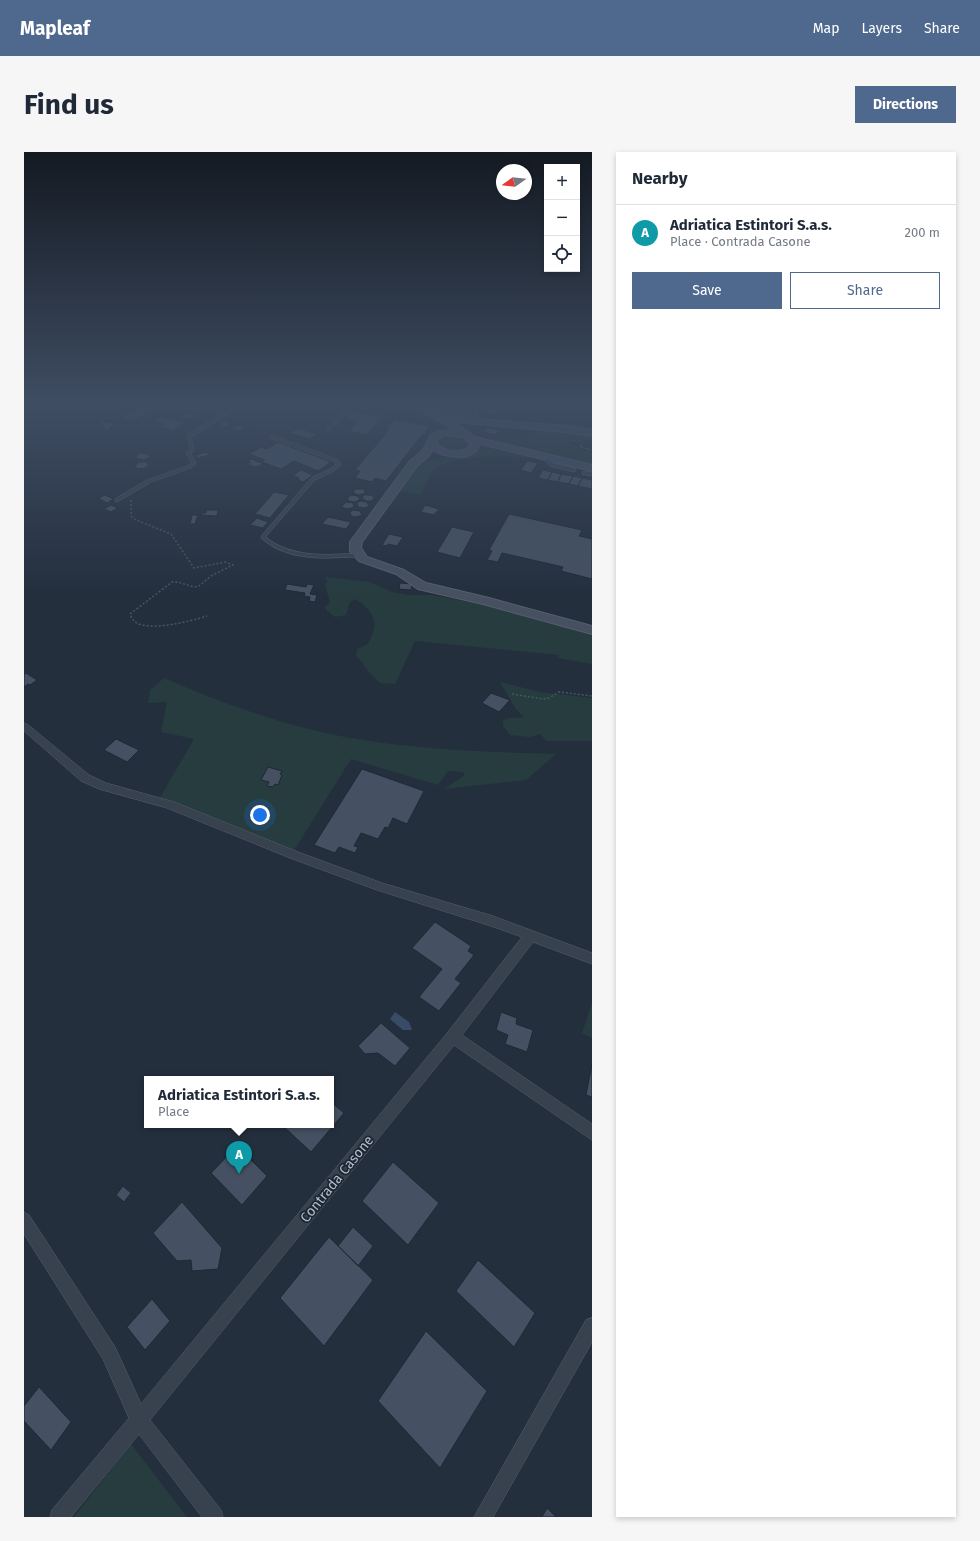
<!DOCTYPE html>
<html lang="en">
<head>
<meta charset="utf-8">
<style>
	:root { --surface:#fff; --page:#f6f6f7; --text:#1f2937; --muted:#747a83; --line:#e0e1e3; --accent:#4f688e }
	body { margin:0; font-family:"Fira Sans",sans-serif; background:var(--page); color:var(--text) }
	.controls { position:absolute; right:12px; top:12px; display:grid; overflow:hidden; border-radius:0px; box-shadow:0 2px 6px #0003 }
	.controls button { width:36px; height:36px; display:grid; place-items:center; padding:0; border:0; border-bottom:1px solid var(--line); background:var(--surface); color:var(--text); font:20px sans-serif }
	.compass { position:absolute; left:472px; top:12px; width:36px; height:36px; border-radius:50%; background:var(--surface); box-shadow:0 2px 6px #0003; rotate:255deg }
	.you { position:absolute; left:236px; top:663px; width:14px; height:14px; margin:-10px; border:3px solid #fff; border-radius:50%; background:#1a73e8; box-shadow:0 0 0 6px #1a73e833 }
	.badge { display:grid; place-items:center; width:26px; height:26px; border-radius:50%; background:var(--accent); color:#fff; font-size:13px; font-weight:700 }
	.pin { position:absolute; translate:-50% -33px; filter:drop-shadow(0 1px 2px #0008) }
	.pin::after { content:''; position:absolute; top:21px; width:14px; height:12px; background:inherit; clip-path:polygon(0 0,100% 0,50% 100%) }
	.popup { position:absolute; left:120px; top:924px; width:190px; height:52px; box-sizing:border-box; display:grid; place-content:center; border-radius:0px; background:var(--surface); filter:drop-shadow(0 1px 3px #0005); font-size:13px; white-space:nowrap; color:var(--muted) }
	.popup b { font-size:15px; color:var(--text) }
	.popup::after { content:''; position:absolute; left:50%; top:100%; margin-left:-8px; border:8px solid transparent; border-top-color:var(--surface) }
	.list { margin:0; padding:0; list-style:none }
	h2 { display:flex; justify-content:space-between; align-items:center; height:52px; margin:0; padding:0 16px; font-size:17px }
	h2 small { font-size:13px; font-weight:400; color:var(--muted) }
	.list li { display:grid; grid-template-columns:26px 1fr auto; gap:12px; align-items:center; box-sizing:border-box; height:56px; padding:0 16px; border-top:1px solid var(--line) }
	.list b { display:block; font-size:15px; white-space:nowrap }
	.list p { margin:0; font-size:13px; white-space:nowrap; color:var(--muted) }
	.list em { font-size:13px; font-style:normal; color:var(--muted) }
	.actions { display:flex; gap:8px; padding:12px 16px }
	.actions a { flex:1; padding:9px 0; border:1px solid var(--accent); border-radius:0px; text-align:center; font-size:14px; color:var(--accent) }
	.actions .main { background:var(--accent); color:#fff }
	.icon { flex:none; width:22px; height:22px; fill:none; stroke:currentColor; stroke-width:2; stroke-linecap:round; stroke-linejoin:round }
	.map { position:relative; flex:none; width:568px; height:1365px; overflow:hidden; border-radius:0px }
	header { display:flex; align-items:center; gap:24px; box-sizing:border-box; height:56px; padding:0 20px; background:var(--accent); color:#fff }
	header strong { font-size:19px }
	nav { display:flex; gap:22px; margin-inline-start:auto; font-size:14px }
	.intro { display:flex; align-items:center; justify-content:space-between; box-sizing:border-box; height:96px; padding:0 24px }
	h1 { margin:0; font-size:28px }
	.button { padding:10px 18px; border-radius:0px; background:var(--accent); color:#fff; font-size:14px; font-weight:700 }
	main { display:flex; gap:24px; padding:0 24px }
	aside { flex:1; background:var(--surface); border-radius:0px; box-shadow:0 2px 6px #0003 }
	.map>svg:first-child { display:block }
	.green { fill:#263c3f }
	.water { fill:#394c67 }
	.building { fill:#455162; stroke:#1f2835 }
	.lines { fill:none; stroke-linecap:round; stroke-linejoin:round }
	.lane-casing { stroke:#565f6c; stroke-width:4.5 }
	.street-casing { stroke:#565f6c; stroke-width:1 }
	.secondary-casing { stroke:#565f6c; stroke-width:2 }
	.path { stroke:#44595c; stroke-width:1.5; stroke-dasharray:2 2; stroke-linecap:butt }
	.lane { stroke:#38414e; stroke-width:3.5 }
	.street { fill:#38414e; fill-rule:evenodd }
	.secondary { fill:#465061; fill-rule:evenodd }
	.labels { text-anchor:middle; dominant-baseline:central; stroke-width:3.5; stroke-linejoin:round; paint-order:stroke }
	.near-street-label { font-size:14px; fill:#b4bcc9; stroke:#1d2633 }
</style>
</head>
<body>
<header>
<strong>Mapleaf</strong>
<nav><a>Map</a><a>Layers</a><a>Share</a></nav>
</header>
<div class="intro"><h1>Find us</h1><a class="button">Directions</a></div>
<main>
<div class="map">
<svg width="568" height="1365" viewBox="0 0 568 1365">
	<rect width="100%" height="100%" fill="#242f3e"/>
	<!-- green -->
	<path class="green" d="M 512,276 L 540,278 L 568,284 L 568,291 L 554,289 L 547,290 L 551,295 L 568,301 L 568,314 L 470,288 L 476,282 L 498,286 Z
		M 431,283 L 442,285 L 447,293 C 437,305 422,298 412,291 L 415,285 Z
		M 466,297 L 480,298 L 507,305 C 496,306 486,304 475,304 C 452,304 431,307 410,316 L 397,343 L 372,339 L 392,315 L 403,309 L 446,302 L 455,298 Z
		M 301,425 L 346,430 L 368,440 L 385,443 L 409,443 L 476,456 L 568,480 L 568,512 L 534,506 L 535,503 L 391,489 L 371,532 L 357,531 L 349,525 L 332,503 L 333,497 L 344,492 C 346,487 349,482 350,477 C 353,464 341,452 331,447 L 326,450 L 322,463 L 311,465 L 303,459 L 301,455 L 306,450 L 301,434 L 303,429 Z
		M 140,526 C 204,554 270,577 339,588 C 403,598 468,600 532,602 L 502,628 L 420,637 L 441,623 L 439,620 L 424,619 L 414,633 L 327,607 L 269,700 L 134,649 L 170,587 L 137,580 L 143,550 L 124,551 L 126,538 Z
		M 476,530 L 516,540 L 568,546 L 568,589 L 523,589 L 516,582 L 506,585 L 486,583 L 479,574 L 479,568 L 486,566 L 500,565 L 491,556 Z
		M 568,851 L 568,886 L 558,881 Z
		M 107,1292 L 163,1365 L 50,1365 Z"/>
	<!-- water -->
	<path class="water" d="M 371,860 L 385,870 L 388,878 L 379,878 L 366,867 Z"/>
	<!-- building -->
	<path class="building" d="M 77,251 L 108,251 L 92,260 L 73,253 Z
		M 124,251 L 149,251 L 139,256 Z
		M 180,251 L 193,251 L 193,253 L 184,255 L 181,254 Z
		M 296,251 L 317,251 L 304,256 Z
		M 343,251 L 358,251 L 362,253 L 352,257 L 341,252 Z
		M 496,253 L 507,254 L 505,259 L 492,257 Z
		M 116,254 L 129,258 L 109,270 L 95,265 Z
		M 175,255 L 181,256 L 181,259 L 174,261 L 168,259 L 171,256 Z
		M 410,255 L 426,260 L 440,262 L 439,265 L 420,262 L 406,256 Z
		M 463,257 L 477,258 L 477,262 L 463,261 Z
		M 327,259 L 346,263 L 347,261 L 359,264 L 343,283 L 325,279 L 334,269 L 320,266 Z
		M 165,261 L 170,263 L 171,265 L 164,267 L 158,265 L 159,262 Z
		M 138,264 L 161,271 L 148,279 L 135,274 L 139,272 L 129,269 Z
		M 371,267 L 405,274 L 401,280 L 404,280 L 401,283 L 398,283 L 362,329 L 351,326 L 348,330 L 331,326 L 336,319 L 331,318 L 364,279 L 362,278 L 364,276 L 361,276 L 363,272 L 366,273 Z
		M 81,269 L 83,271 L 88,270 L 90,274 L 85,275 L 87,277 L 82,279 L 76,270 Z
		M 199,269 L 208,271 L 202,275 L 194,273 Z
		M 215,273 L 221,275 L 214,279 L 208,277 Z
		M 274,276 L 293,282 L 286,287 L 266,281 Z
		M 463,276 L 468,276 L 475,279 L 471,283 L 459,280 Z
		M 254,290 L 307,310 L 294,319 L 270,309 L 257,317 L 238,310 L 241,308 L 225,302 L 237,295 L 243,297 Z
		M 557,291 L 560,292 L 558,294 L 568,297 L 568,300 L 554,295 Z
		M 183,300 L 185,303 L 174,306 L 172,303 Z
		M 118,301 L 124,302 L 126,305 L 120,308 L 112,306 L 113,303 Z
		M 227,307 L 240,312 L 231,315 L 223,312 L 227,310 L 224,308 Z
		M 503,309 L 514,311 L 507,321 L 497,318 Z
		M 115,310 L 122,310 L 125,313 L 121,316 L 114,317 L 111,314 Z
		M 277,318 L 289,323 L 279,330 L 273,327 L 275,326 L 269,323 Z
		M 519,318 L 528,320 L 524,328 L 514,326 Z
		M 528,320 L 537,322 L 534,330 L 524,328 Z
		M 537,322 L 549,324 L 545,332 L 534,330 Z
		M 549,324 L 558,326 L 554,334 L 545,332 Z
		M 558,326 L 568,328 L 568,337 L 554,334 Z
		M 333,337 L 340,337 L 341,341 L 335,343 L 331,342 L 329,338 Z
		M 250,340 L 265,343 L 246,366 L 231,362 Z
		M 81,343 L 90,347 L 83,351 L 74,346 Z
		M 327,343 L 334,344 L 336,348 L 330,350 L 325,349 L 323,346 Z
		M 340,343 L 347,343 L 351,346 L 347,349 L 342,349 L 338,346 Z
		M 336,349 L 343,350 L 345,354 L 341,356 L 334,355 L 333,351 Z
		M 322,350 L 329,351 L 330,355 L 324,357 L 320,356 L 318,354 Z
		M 87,353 L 94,356 L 87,360 L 80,357 Z
		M 401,353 L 415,357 L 410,363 L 397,360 Z
		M 182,358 L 194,358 L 193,364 L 177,363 L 178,361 L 182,361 Z
		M 329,358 L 336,359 L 338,363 L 332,365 L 327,364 L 326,360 Z
		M 485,362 L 558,378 L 555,384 L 568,387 L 568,427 L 537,419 L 539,415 L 478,401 L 474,410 L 463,408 L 468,399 L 465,398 Z
		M 168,363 L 174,363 L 171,372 L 166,372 Z
		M 304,365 L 327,370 L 322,377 L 298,372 Z
		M 233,366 L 244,370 L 239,376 L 226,373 Z
		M 428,375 L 450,380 L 436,406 L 413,400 Z
		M 365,382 L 379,385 L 373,394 L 364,392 L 363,394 L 358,393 Z
		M 376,431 L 388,432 L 387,438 L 375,437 Z
		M 263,432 L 282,435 L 283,432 L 290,433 L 286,442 L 293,443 L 291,450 L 285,449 L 286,445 L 280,444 L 281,441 L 261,438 Z
		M 2,521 L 13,528 L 6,533 L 4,532 L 0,535 L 0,523 Z
		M 467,541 L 486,548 L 475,560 L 458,551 Z
		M 92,587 L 115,598 L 103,610 L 80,598 Z
		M 244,615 L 258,619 L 256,622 L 258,623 L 254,633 L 251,632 L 249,635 L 243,634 L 245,630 L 237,628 Z
		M 338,617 L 400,639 L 383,672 L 369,666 L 364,676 L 361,675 L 354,687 L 337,681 L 330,694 L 334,695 L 331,701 L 315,695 L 311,701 L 290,693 Z
		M 411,770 L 447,794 L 444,799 L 450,803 L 431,827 L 437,831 L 415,859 L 395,845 L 418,817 L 388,796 Z
		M 477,860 L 493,866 L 492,872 L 509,878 L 503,900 L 481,892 L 484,883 L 472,878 Z
		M 357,871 L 386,896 L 371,914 L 354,901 L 341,902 L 334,894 Z
		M 568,912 L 568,945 L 562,943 Z
		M 307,950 L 320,961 L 287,1000 L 258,973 L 307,973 Z
		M 213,994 L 243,1024 L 218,1053 L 187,1021 Z
		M 369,1010 L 415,1051 L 384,1093 L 338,1049 Z
		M 99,1034 L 107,1041 L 100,1050 L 92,1043 Z
		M 158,1050 L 198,1096 L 194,1117 L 168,1119 L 167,1108 L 153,1109 L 129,1081 Z
		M 329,1075 L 349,1094 L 334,1114 L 314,1094 Z
		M 305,1085 L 349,1128 L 300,1194 L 256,1146 Z
		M 454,1108 L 511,1161 L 490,1195 L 432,1139 Z
		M 128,1147 L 146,1169 L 121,1198 L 103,1175 Z
		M 402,1179 L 463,1239 L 416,1316 L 354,1249 Z
		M 15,1235 L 47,1270 L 27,1298 L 0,1269 L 0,1254 Z
		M 523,1356 L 532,1365 L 518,1365 Z"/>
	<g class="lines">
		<!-- lane casing -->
		<g class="lane-casing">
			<path id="lane" d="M 411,253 L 428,259 L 445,261
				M 40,254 L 45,251
				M 397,256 L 415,252 L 446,255 L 441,269
				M 452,270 L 453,253 L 458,251
				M 305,277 L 329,251
				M 248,285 L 311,308 L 315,312 L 308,318 L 289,327 L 239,385 C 264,408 304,405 335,403
				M 524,305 L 523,308 L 528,313 L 550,318
				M 560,321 L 568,322
				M 93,348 L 125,329 L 165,315 L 170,311 L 164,301 L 168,298 L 165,284 L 219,251"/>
		</g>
		<!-- street casing -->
		<g class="street-casing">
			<path id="street" d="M 0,571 L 3,572 L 65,623 L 82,631 L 150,650 L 274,700 L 358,731 L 469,764 L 568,801 L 568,812 L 509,790 L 438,883 L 568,972 L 568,988 L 430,893 L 126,1268 L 197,1358 L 199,1365 L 178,1365 L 115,1282 L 47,1365 L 26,1365 L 28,1358 L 105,1266 L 79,1207 L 0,1082 L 0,1060 L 5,1063 L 91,1195 L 117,1252 L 424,880 L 498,785 L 467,774 L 353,738 L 266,706 L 143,656 L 75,637 L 57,629 L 0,579 Z
				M 568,1166 L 568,1190 L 469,1365 L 450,1365 L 562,1168 Z"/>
		</g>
		<!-- secondary casing -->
		<g class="secondary-casing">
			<path id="secondary" d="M 383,251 L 394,251 L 417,263 L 452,267 L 544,274 L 568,278 L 568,284 C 522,276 475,276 429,269 L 451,285 L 568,313 L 568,319 L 456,292 C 451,310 421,306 409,298 L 404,305 L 393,314 L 338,390 L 337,396 L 343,405 L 380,418 L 402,431 L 465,446 L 568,474 L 568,482 L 459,452 L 394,437 L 372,422 L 335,409 L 326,399 L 326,390 L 385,310 L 399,298 L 406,284 L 414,279 L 430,278 ZM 419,283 L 440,285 L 447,293 C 438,303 420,300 412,290 Z"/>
		</g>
		<!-- path -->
		<path class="path" d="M 550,288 L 559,291
			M 107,348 L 107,364 L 112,368 L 147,382 L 170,416 L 201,410 L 209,413 L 187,424 L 175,434 L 170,435 L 154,430 L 148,430 L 106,462 C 107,465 109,468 111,470 C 125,480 168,469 183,464
			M 488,542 L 519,547 L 525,546 L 535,540 L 568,544"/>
		<!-- lane -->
		<use href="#lane" class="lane"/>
		<!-- street -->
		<use href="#street" class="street"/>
		<!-- secondary -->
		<use href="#secondary" class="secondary"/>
	</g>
	<!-- sky -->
	<linearGradient id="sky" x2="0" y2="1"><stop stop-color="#141a22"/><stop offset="0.57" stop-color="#3f4d63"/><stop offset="1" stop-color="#3f4d63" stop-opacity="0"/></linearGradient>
	<rect width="568" height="442" fill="url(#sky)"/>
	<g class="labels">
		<!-- near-street labels -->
		<g class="near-street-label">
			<text transform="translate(313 1027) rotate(-51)">Contrada Casone</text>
		</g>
	</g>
</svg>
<div class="controls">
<button>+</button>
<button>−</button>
<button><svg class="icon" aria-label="locate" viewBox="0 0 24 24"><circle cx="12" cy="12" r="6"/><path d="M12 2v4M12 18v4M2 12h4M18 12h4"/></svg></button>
</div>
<svg class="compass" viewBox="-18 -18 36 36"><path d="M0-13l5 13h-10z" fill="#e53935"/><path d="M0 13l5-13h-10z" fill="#747a83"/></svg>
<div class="you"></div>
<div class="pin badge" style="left:215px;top:1022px;background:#0f9aa8">A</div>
<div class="popup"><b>Adriatica Estintori S.a.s.</b>Place</div>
</div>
<aside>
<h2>Nearby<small></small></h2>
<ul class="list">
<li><span class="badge" style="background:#0f9aa8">A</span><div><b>Adriatica Estintori S.a.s.</b><p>Place · Contrada Casone</p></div><em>200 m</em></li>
</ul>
<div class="actions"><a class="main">Save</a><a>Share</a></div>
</aside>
</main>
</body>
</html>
